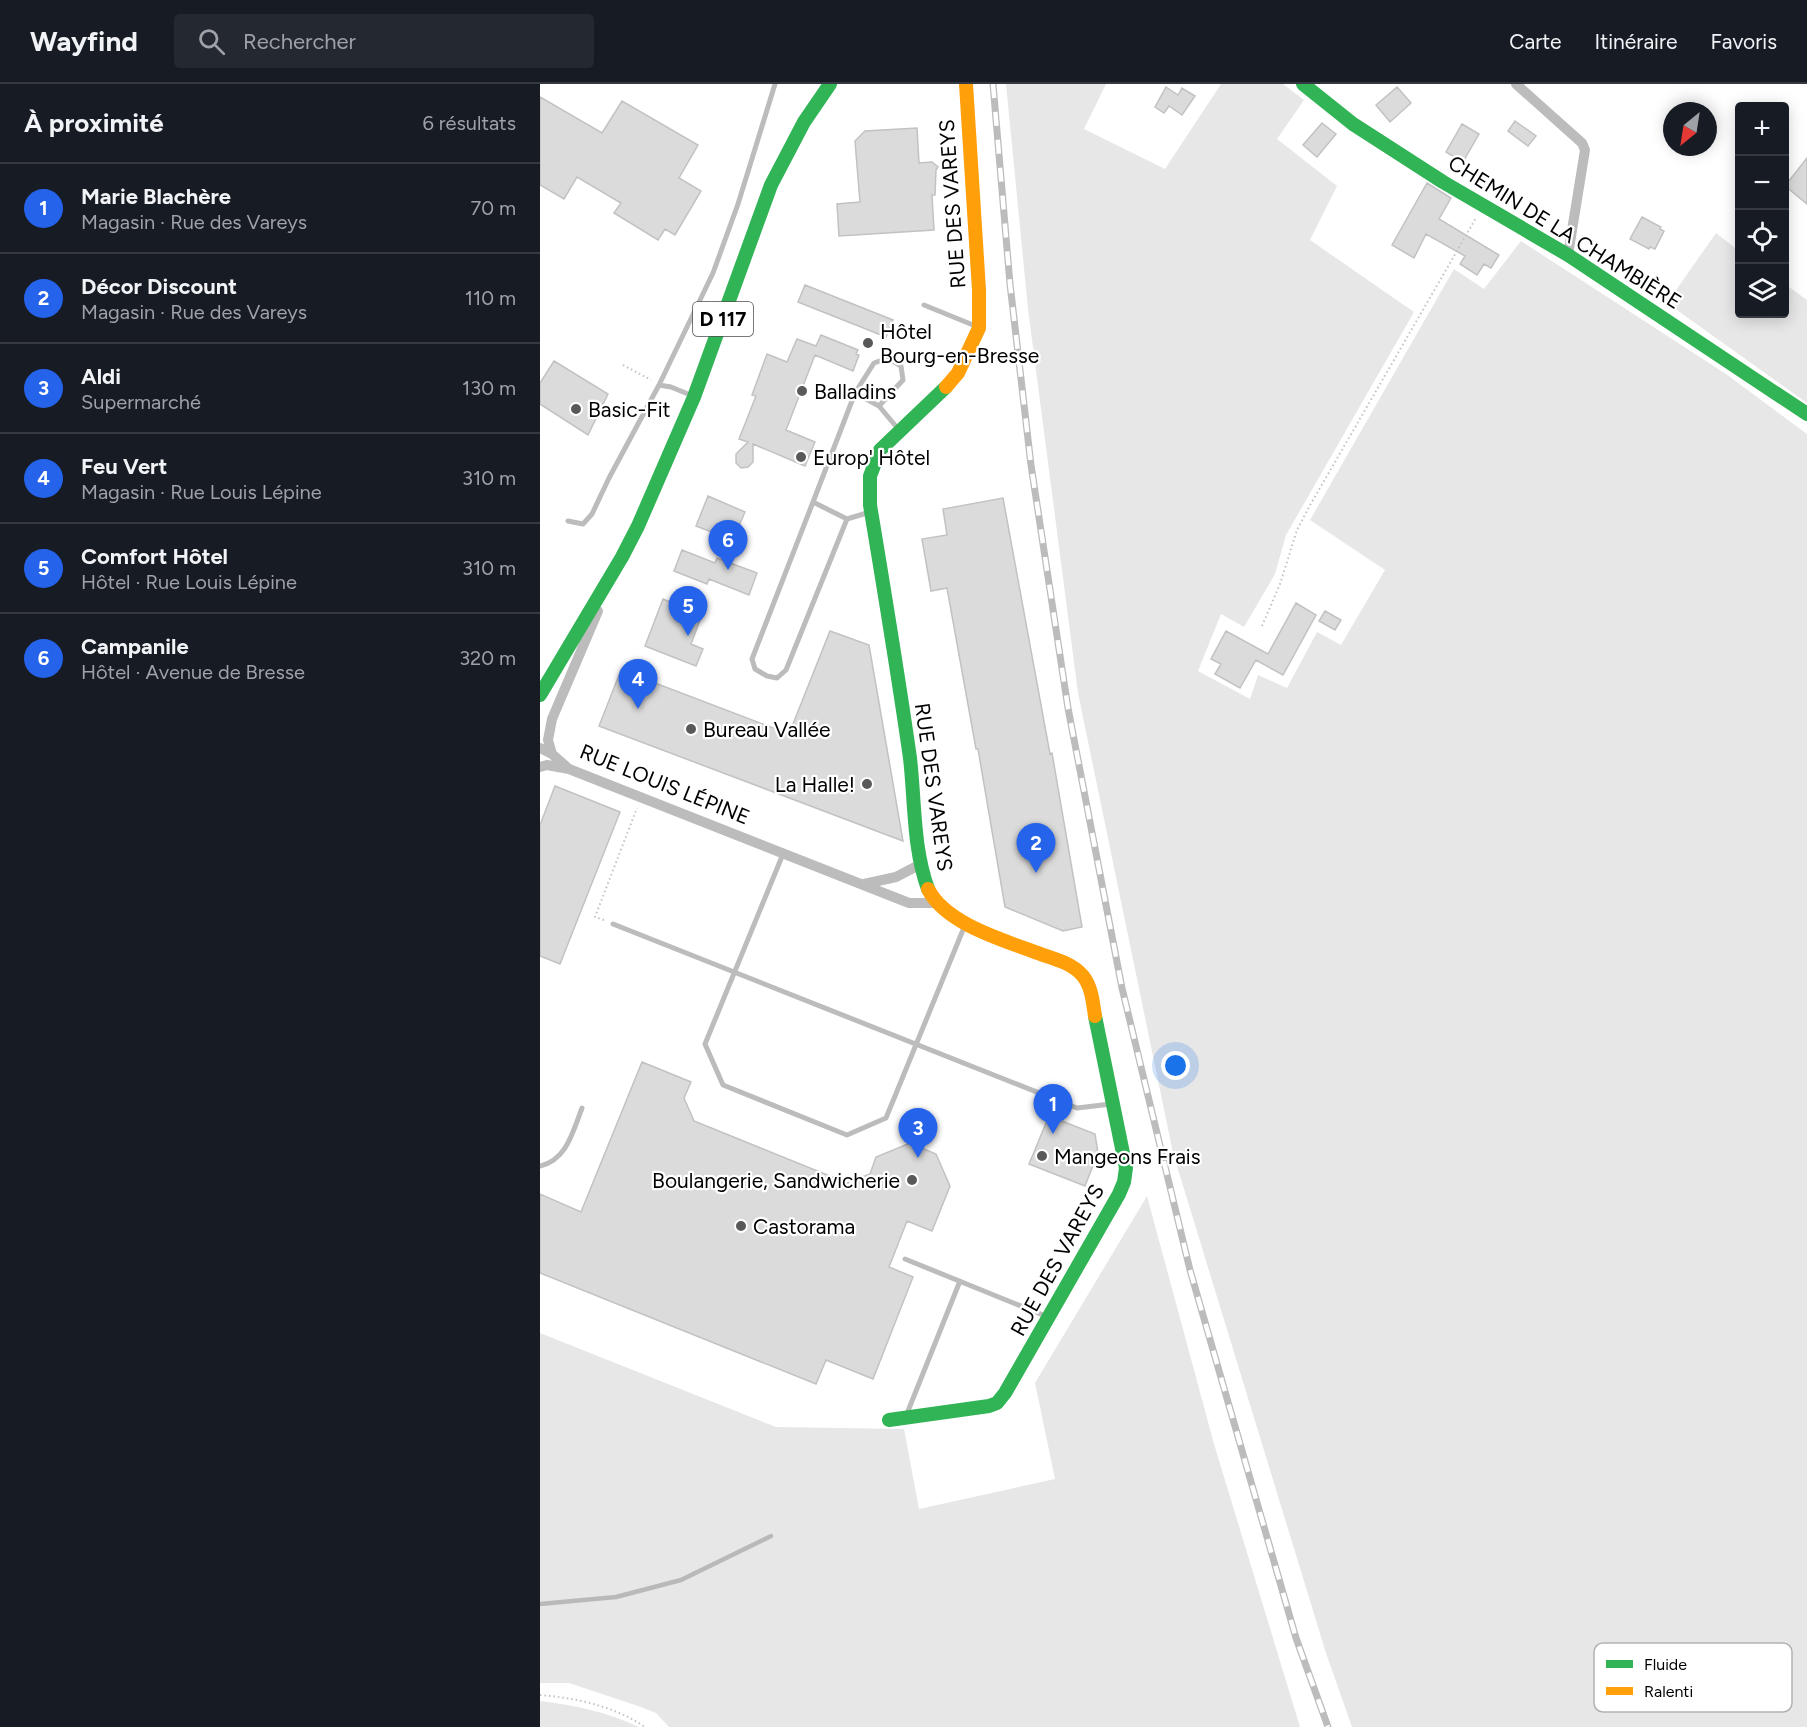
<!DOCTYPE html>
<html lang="fr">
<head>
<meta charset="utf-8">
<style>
	:root { --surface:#171b24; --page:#242831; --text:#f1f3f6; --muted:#9ea1a6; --line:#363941; --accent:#2563eb }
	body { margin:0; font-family:Figtree,sans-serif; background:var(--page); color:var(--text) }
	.controls { position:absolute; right:18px; top:18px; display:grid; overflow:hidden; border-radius:6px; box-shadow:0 3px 15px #0003 }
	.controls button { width:54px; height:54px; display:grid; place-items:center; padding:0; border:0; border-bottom:2px solid var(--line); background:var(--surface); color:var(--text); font:30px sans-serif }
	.compass { position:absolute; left:1123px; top:18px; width:54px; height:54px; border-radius:50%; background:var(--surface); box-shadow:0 3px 15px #0003; rotate:210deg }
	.you { position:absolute; left:636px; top:982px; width:21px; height:21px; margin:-15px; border:4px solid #fff; border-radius:50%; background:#1a73e8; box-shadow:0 0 0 9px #1a73e833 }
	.badge { display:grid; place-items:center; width:39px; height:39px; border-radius:50%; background:var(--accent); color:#fff; font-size:20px; font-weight:700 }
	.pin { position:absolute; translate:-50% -50px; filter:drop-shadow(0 2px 3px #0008) }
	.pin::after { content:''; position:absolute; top:32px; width:21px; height:18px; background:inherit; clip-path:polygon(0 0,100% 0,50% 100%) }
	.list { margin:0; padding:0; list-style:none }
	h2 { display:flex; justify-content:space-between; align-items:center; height:78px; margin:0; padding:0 24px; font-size:26px }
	h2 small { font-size:20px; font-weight:400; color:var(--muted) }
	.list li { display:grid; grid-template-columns:39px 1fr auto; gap:18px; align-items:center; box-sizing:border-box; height:90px; padding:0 24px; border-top:2px solid var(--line) }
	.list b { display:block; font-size:22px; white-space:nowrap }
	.list p { margin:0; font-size:20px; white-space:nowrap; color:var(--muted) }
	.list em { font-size:20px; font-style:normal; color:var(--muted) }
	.icon { flex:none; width:33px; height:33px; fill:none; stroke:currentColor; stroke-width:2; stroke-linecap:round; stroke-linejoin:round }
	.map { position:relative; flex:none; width:1267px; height:1643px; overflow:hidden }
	header { display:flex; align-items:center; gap:36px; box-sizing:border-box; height:84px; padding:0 30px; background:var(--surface); border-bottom:2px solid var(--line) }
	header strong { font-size:28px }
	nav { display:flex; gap:33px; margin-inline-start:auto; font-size:21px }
	.search { width:420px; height:54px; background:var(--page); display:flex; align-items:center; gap:15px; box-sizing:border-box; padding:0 21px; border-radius:6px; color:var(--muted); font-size:22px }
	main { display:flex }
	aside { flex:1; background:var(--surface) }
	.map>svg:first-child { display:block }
	.green { fill:#e7e7e7 }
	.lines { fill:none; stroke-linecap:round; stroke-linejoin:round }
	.stream { stroke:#b9b9b9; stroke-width:4.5 }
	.building { fill:#dbdbdb; stroke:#c2c2c2; stroke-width:1.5 }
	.path { stroke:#c2c2c2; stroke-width:2; stroke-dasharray:1.5 3; stroke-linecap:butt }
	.lane { stroke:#bcbcbc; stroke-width:5 }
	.street { stroke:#bcbcbc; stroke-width:10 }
	.fast { stroke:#30b455; stroke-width:14 }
	.slow { stroke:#ff9f0a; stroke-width:14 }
	.rail-casing { stroke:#bcbcbc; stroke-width:7 }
	.rail { stroke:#fff; stroke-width:4.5; stroke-dasharray:14; stroke-linecap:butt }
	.poi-dot { fill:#595959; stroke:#fff; stroke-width:2 }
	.labels { text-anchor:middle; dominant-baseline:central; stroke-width:4.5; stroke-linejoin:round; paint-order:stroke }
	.shield { fill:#fff; stroke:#4c4c4c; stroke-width:1.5 }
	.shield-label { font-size:20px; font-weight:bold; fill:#000 }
	.street-label { font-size:21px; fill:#000; stroke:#fff }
	.poi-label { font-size:21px; fill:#000; stroke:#fff; text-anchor:start }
	.key { fill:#fff; stroke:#b2b2b2; stroke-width:1.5 }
	.key-label { font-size:16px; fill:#000 }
</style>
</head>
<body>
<header>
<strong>Wayfind</strong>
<div class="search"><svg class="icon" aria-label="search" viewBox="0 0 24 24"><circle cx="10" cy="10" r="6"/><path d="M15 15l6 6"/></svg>Rechercher</div>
<nav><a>Carte</a><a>Itinéraire</a><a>Favoris</a></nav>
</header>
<main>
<aside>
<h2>À proximité<small>6 résultats</small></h2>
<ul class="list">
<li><span class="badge">1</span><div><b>Marie Blachère</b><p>Magasin · Rue des Vareys</p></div><em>70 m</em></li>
<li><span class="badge">2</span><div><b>Décor Discount</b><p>Magasin · Rue des Vareys</p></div><em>110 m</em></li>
<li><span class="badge">3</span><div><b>Aldi</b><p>Supermarché</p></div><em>130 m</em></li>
<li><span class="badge">4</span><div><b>Feu Vert</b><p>Magasin · Rue Louis Lépine</p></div><em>310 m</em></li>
<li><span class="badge">5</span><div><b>Comfort Hôtel</b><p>Hôtel · Rue Louis Lépine</p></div><em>310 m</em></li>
<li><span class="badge">6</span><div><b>Campanile</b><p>Hôtel · Avenue de Bresse</p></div><em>320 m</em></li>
</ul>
</aside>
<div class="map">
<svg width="1267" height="1643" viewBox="0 0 1267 1643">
	<rect width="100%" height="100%" fill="#fff"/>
	<!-- green -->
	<path class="green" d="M 466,0 L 566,0 L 544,45 L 625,85 L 681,0 L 743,0 L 764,16 L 737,55 L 797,102 L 770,156 L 874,228 L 746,451 L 735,490 L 704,543 L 681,530 L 658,587 L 710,615 L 718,591 L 747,604 L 777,548 L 801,561 L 845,486 L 770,436 L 914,185 L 944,205 L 981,157 L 1186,290 L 1267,350 L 1267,1643 L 812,1643 L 786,1569 L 633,1069 L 538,609 L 488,225 Z
		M 1176,149 L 1199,167 L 1200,230 L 1244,230 L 1245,200 L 1267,216 L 1267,319 L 1127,219 Z
		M 607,1112 L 674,1360 L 760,1643 L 129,1643 L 116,1629 L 101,1623 L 29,1599 L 0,1599 L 0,1249 L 236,1343 L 364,1345 L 379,1425 L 515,1395 L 495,1299 Z
		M 0,1617 C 35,1621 67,1628 99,1643 L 0,1643 Z"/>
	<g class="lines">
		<!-- stream -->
		<path class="stream" d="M 0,1520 L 76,1513 L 141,1496 L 231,1452"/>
	</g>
	<!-- building -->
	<path class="building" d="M 626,3 L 638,11 L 642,4 L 655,12 L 642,31 L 629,22 L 624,29 L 615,23 Z
		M 857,3 L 871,19 L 850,38 L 836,21 Z
		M 0,13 L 62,49 L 82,17 L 158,61 L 139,94 L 161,107 L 135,151 L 125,145 L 118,156 L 74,129 L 81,119 L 37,93 L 24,115 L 0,101 Z
		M 975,37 L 996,52 L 988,62 L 968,47 Z
		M 782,39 L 796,50 L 777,73 L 763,61 Z
		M 922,40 L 939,50 L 923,78 L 906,68 Z
		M 377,44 L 379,79 L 392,78 L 398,83 L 396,86 L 395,111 L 392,111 L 394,146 L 299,152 L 297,120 L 320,118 L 315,57 L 325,47 Z
		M 1267,74 L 1267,120 L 1245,102 Z
		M 887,99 L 911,114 L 899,135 L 959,171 L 951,184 L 944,180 L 937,191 L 920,180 L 925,172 L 886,150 L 874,174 L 852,161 Z
		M 1102,133 L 1121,143 L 1120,145 L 1124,147 L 1115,165 L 1110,163 L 1109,165 L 1090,155 Z
		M 265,201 L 353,236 L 346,253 L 258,218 Z
		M 281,251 L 318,266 L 316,270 L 319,271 L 313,287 L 275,271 L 246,346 L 275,358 L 265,382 L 213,360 L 213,378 L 208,383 L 201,384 L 196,379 L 196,370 L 208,358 L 199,355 L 216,312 L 212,311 L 227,270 L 247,278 L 257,255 L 276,262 Z
		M 14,277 L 68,310 L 48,351 L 0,320 L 0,299 Z
		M 168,412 L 205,428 L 193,456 L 156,442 Z
		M 463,414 L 510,670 L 512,669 L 542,843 L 523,847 L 465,823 L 438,665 L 436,665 L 407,504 L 391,507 L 382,455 L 407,451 L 403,425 Z
		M 142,466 L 175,479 L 177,474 L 217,489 L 209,511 L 169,495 L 167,500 L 134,487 Z
		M 123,515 L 162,531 L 151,560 L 163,565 L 156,582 L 105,562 Z
		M 756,519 L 776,531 L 743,591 L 716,576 L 700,604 L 675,590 L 681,580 L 671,575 L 686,547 L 728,570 Z
		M 785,527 L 801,536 L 795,546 L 779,537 Z
		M 290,547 L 329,561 L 363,757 L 59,642 L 81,586 L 249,650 Z
		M 15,702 L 80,728 L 20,880 L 0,872 L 0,741 Z
		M 102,978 L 151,998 L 144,1014 L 154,1037 L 307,1099 L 330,1090 L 336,1073 L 370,1059 L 396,1070 L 410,1102 L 392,1147 L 367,1137 L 349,1183 L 373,1193 L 333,1295 L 286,1276 L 276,1300 L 0,1189 L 0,1110 L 41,1128 Z
		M 509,1032 L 555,1050 L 558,1069 L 545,1102 L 489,1080 Z"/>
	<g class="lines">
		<!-- path -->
		<path class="path" d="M 83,281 L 111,296
			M 722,542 L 740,500 L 757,446 L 769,423 L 936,134
			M 64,836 L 55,833 L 97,724
			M 0,1611 C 36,1614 74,1622 105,1643"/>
		<!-- lane -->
		<path class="lane" d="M 384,221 L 438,243
			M 119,301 L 173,189 L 198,120 L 235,0
			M 315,309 L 334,279 L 348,274 L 361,282 L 363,296 L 339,322
			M 273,418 L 212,575 L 215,585 L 227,592 L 237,594 L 246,586 L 307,435
			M 330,428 L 307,435 L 273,418 L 315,309 L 339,322 L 359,346
			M 28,437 L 43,440 L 52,430 L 69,394 L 119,301 L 131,303 L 153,312
			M 243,770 L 165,960 L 183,1001 L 307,1051 L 346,1034 L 425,841
			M 73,840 L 537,1024 L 571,1020
			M 0,1082 C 27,1076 33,1047 42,1024
			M 365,1175 L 508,1233
			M 366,1332 L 420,1197"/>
		<!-- street -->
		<path class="street" d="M 976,0 L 1042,59 L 1045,66 L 1028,171
			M 0,664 L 12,670 L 29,685 L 369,819 L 396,819
			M 12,670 L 8,656 L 12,635 L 58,527
			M 0,683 L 7,681 L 29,685
			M 324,800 L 356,793 L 381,780"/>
		<!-- fast -->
		<path class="fast" d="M 763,0 L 813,40 L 903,98 L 1028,171 L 1267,330
			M 0,611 L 82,473 L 98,442 L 154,313 L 231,101 L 264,38 L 290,0
			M 388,805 C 373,764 375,718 370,674 C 358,590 344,505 330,421 L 330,392 L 340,366 L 406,303
			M 349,1336 L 449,1322 L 457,1319 L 465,1309 L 579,1110 L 584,1098 L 586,1084 L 555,932"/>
		<!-- slow -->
		<path class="slow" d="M 406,303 L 418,289 L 439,244 L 439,206 L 426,0
			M 388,805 C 406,841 467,857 503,871 C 518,876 533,880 543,892 C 552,903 553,920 555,932"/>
		<!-- rail casing -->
		<g class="rail-casing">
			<path id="rail" d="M 453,0 L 470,200 L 491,381 L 528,624 L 582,904 L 650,1186 L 756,1554 L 788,1643"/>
		</g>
		<!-- rail -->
		<use href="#rail" class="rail"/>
	</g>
	<!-- markers -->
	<g class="poi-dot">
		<circle cx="328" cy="259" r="6"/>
		<circle cx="262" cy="307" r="6"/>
		<circle cx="36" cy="325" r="6"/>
		<circle cx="261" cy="373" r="6"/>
		<circle cx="151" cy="645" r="6"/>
		<circle cx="327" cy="700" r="6"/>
		<circle cx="502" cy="1072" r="6"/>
		<circle cx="372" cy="1096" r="6"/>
		<circle cx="201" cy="1142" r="6"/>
	</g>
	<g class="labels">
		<!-- shield labels -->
		<rect class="shield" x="153" y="218" width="60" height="34" rx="4.5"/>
		<g class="shield-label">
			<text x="183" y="235">D 117</text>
		</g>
		<!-- street labels -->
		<g class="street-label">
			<text transform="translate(412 120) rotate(-94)">RUE DES VAREYS</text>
			<text transform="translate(1025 148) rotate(32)">CHEMIN DE LA CHAMBIÈRE</text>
			<text transform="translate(125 700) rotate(22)">RUE LOUIS LÉPINE</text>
			<text transform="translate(394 703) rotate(82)">RUE DES VAREYS</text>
			<text transform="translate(517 1176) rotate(-61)">RUE DES VAREYS</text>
		</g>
		<!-- poi labels -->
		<g class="poi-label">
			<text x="340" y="247">Hôtel<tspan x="340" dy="24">Bourg-en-Bresse</tspan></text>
			<text x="274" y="307">Balladins</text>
			<text x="48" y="325">Basic-Fit</text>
			<text x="273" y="373">Europ' Hôtel</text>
			<text x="163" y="645">Bureau Vallée</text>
			<text x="315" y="700" text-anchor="end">La Halle!</text>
			<text x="514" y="1072">Mangeons Frais</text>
			<text x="360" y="1096" text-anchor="end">Boulangerie, Sandwicherie</text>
			<text x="213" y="1142">Castorama</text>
		</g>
	</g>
	<!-- legend -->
	<rect x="1054" y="1559" width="198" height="69" rx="9" class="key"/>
	<rect x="1066" y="1576" width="27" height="8" fill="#30b455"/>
	<rect x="1066" y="1603" width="27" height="8" fill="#ff9f0a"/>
	<g class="key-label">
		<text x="1104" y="1586">Fluide</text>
		<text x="1104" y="1613">Ralenti</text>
	</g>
</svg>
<div class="controls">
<button>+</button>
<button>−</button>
<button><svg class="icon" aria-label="locate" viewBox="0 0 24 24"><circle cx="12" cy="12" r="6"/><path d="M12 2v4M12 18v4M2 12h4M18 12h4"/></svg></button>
<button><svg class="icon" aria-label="layers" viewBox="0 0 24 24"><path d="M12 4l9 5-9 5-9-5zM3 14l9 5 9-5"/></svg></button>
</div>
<svg class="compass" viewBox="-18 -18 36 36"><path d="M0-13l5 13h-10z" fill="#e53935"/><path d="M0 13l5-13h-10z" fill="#9ea1a6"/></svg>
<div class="you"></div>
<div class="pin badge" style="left:513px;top:1050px">1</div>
<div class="pin badge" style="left:496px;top:789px">2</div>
<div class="pin badge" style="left:378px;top:1074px">3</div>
<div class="pin badge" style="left:98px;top:625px">4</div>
<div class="pin badge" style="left:148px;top:552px">5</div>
<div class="pin badge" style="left:188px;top:486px">6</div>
</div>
</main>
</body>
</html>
